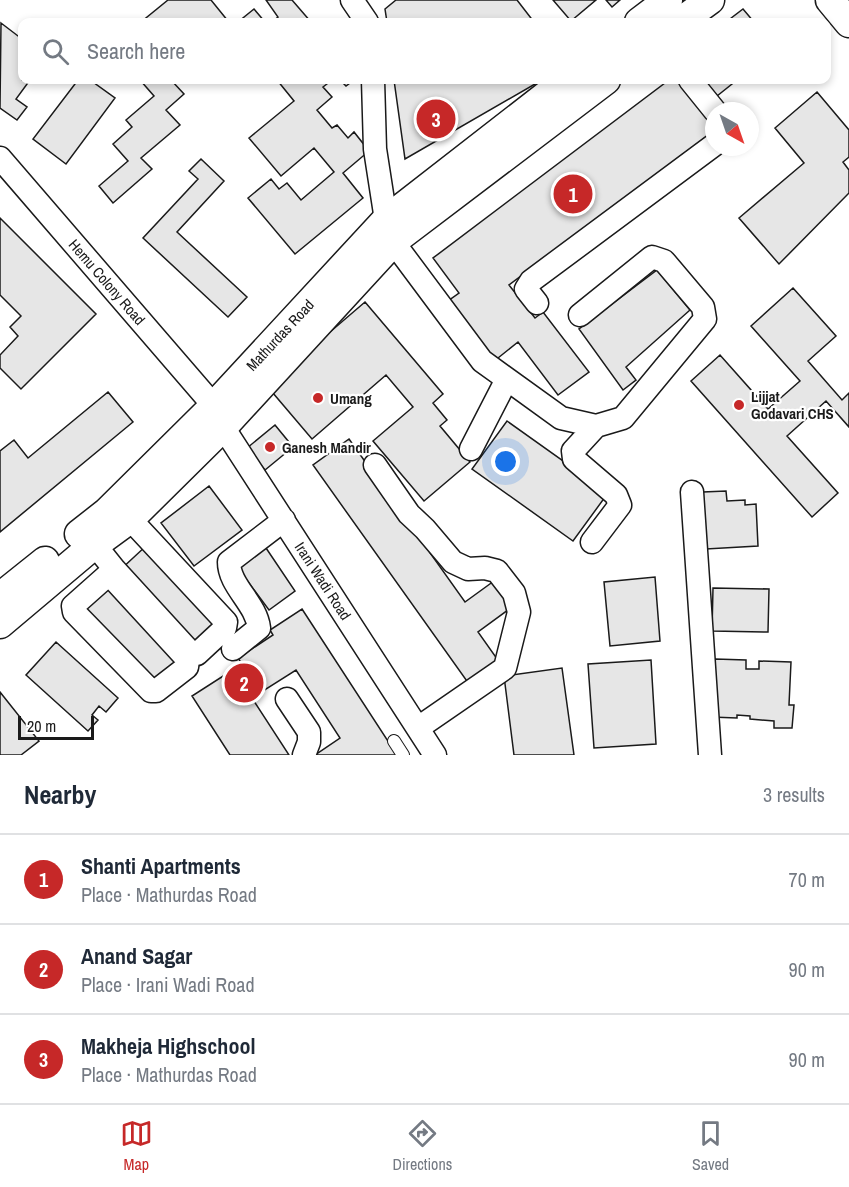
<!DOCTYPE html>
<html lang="en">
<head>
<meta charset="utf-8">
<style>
	:root { --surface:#fff; --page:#f2f2f3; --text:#1f2937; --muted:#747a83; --line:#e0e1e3; --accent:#c62828 }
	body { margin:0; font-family:"Archivo Narrow",sans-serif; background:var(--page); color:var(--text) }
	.compass { position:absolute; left:705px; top:102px; width:54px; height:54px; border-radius:50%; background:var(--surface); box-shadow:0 3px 9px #0003; rotate:140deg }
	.scale { position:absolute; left:18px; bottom:15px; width:76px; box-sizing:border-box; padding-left:6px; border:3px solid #1a1a1a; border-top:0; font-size:16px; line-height:21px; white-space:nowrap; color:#1a1a1a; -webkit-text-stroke:4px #fff; paint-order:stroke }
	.you { position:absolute; left:506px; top:462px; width:21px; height:21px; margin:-15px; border:4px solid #fff; border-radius:50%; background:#1a73e8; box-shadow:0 0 0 9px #1a73e833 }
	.badge { display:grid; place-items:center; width:39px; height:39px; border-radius:50%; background:var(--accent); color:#fff; font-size:20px; font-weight:700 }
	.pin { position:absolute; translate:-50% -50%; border:3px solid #fff; box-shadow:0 2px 6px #0006 }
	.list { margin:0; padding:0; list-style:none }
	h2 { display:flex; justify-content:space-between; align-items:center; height:78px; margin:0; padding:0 24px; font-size:26px }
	h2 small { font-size:20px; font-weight:400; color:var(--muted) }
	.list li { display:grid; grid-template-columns:39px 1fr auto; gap:18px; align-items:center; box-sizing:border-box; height:90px; padding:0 24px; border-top:2px solid var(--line) }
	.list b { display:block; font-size:22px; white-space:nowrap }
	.list p { margin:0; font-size:20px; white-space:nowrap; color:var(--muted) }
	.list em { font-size:20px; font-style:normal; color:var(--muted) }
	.icon { flex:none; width:33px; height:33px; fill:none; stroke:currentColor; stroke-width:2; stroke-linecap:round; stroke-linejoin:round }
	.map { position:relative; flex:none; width:849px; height:755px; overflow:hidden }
	.search { position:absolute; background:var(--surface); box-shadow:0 3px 9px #0003; left:18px; right:18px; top:18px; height:66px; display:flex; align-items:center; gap:15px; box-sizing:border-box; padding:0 21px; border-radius:12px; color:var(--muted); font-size:22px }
	.sheet { height:348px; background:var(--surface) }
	nav { display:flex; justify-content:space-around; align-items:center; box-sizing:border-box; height:84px; border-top:2px solid var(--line); background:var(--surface); font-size:16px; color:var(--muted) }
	nav a { display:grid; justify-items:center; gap:3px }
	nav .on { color:var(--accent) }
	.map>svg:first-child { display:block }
	.building { fill:#e6e6e6; stroke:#1a1a1a; stroke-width:1.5 }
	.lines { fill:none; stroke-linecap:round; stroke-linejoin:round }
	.service-casing { stroke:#1a1a1a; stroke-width:14 }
	.minor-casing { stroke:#1a1a1a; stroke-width:25 }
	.tertiary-casing { stroke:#1a1a1a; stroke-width:31 }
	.service { stroke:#fff; stroke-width:12 }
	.minor { stroke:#fff; stroke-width:22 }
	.tertiary { stroke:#fff; stroke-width:28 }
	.poi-dot { fill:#c62828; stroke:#fff; stroke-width:2 }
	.labels { text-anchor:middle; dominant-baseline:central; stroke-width:4.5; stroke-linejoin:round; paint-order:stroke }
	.street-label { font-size:15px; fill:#1a1a1a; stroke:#fff }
	.poi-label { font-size:15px; font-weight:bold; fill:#1a1a1a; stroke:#fff; text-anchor:start }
</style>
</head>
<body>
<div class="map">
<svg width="849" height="755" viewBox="0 0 849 755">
	<rect width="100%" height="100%" fill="#fff"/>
	<!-- building -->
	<path class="building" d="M 168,0 L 211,0 L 228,21 L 226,22 L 141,22 Z
		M 266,0 L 292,0 L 311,22 L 272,22 L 278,17 Z
		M 396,0 L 517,0 L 534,22 L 387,22 L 385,9 Z
		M 553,0 L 596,0 L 571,21 Z
		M 606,0 L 620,0 L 612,7 Z
		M 254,9 L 265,22 L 238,22 Z
		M 743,9 L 754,22 L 726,22 Z
		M 1,23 L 22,39 L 22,80 L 30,80 L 16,99 L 27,107 L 17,120 L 0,108 Z
		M 78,80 L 90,80 L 115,98 L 66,164 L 33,139 Z
		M 140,80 L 171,80 L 184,94 L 166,110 L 180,125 L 141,158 L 152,169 L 113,203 L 99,186 L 128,161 L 113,144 L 132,127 L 126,120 L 154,96 Z
		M 277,80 L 332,80 L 323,87 L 332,97 L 317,110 L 332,128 L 337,125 L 348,138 L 354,132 L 369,151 L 343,173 L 363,198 L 295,254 L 248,198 L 271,179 L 279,189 L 287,183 L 301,200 L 334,172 L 314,148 L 281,176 L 249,138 L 294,101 Z
		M 340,80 L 354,80 L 346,86 Z
		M 394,80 L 542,80 L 405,159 Z
		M 669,80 L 678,80 L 714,127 L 714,131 L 509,285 L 535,318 L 543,312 L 589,372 L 558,395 L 518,342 L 493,362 L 448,301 L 459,293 L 433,258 Z
		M 709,80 L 737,80 L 717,96 L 706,82 Z
		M 817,92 L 849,130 L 849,157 L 843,162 L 849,170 L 849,193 L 779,264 L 739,218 L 804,163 L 775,128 Z
		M 201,159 L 224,181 L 177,232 L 247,297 L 228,317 L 143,238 L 198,179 L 189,171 Z
		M 0,218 L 96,314 L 21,389 L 0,368 L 0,355 L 18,336 L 10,327 L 21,316 L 0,295 Z
		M 657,270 L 690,310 L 626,367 L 636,380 L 623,390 L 579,329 Z
		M 793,288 L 836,336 L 808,361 L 842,400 L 849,393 L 849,427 L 826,401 L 787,436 L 838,493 L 812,517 L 691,381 L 720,355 L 768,409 L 800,381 L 751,326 Z
		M 365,302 L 443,394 L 433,403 L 447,420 L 440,426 L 470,462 L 424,501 L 373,441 L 413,407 L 386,375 L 312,439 L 267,386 Z
		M 108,392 L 133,422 L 0,532 L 0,451 L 14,440 L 28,458 Z
		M 507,421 L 608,493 L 573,541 L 472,469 Z
		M 275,425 L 293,447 L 265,470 L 247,448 Z
		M 349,439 L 465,602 L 494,581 L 512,607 L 478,632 L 500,663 L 469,684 L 313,465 Z
		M 209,486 L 242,530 L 194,566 L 161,523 Z
		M 726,491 L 727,501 L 745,500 L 745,505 L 756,504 L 758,546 L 706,549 L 703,492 Z
		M 147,545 L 220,624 L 192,650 L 119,571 Z
		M 264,545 L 295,591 L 269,610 L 234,563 Z
		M 655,577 L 660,641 L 610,646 L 604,582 Z
		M 108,584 L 182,658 L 151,688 L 79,610 Z
		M 713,588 L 769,589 L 768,632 L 712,631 Z
		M 302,609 L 397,755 L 315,755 L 340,738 L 296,670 L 252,698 L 289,755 L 230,755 L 192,696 L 242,664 L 238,658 L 273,635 L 270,630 Z
		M 56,642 L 118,698 L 106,712 L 99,706 L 92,715 L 98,720 L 88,731 L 26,675 Z
		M 715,659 L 746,660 L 746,669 L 759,669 L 759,661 L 791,662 L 789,705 L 794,705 L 792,728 L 774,728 L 774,721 L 750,719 L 750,716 L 737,715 L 737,718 L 711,717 Z
		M 651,660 L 656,744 L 594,748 L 588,664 Z
		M 562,668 L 574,755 L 514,755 L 504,676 Z
		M 0,692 L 39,741 L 21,755 L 0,755 Z"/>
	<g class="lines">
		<!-- service casing -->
		<g class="service-casing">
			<path id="service" d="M 394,741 L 403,755"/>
		</g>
		<!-- minor casing -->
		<g class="minor-casing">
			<path id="minor" d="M 352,0 L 367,22
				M 373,80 L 375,149 L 386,220
				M 690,80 L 715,111
				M 0,158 L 214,406 L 223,427 L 435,755
				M 395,240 L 400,251 L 482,361 L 561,418 L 596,426 L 623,418 L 705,319 L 703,307 L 664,261 L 652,257 L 580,315
				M 537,303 L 526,289 L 531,281 L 714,145
				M 471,449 L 507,379
				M 375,465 L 409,514 L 425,529 L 453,562 L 468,569 L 485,568 L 497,571 L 514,593 L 519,612 L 505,668 L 418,728
				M 692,492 L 710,755
				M 592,542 L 620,505 L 616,495 L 574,459 L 573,451 L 596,426
				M 95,545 L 115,570 L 191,653 L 197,654 L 225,628 L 226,622 L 130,519
				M 109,574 L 188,660 L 187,667 L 156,691 L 151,691 L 74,612 L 73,606 Z
				M 233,649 L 259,628 C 256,603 229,586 229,562 L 284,520
				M 287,699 L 309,732 L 309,742 L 304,755"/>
		</g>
		<!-- tertiary casing -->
		<g class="tertiary-casing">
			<path id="tertiary" d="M 830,0 L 849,23
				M 639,22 L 668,0
				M 680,22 L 710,0
				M 79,534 L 107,512 L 214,406 L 386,220 L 566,80
				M 0,597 L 45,561
				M 0,624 L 89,549 L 130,519 L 223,427 L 395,240 L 606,80"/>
		</g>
		<!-- service -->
		<use href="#service" class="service"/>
		<!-- minor -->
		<use href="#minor" class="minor"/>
		<!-- tertiary -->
		<use href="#tertiary" class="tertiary"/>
	</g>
	<!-- markers -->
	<g class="poi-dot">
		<circle cx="318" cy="398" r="6"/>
		<circle cx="739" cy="405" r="6"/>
		<circle cx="270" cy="447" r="6"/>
	</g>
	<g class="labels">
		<!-- street labels -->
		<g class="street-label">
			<text transform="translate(107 282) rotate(49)">Hemu Colony Road</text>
			<text transform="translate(280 335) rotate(-47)">Mathurdas Road</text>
			<text transform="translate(323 581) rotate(57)">Irani Wadi Road</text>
		</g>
		<!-- poi labels -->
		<g class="poi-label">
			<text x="751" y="396">Lijjat<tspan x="751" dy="17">Godavari CHS</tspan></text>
			<text x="330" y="398">Umang</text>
			<text x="282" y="447">Ganesh Mandir</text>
		</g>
	</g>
</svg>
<svg class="compass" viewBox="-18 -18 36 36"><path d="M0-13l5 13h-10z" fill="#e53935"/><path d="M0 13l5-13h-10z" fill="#747a83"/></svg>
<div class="scale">20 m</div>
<div class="you"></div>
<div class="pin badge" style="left:573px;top:194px">1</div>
<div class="pin badge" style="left:244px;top:683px">2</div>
<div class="pin badge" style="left:436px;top:119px">3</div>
<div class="search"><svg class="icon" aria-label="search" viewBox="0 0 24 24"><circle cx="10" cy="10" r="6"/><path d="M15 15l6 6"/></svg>Search here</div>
</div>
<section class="sheet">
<h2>Nearby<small>3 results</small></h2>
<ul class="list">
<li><span class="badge">1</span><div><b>Shanti Apartments</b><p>Place · Mathurdas Road</p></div><em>70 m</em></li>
<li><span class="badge">2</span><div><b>Anand Sagar</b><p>Place · Irani Wadi Road</p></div><em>90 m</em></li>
<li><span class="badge">3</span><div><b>Makheja Highschool</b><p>Place · Mathurdas Road</p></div><em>90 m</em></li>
</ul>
</section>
<nav>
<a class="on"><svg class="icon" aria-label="map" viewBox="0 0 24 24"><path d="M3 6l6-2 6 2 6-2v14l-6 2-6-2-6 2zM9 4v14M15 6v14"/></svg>Map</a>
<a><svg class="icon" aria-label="directions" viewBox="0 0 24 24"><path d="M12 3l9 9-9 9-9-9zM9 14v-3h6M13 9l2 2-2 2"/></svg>Directions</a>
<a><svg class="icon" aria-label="saved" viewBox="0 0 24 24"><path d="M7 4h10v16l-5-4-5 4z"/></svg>Saved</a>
</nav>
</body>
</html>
